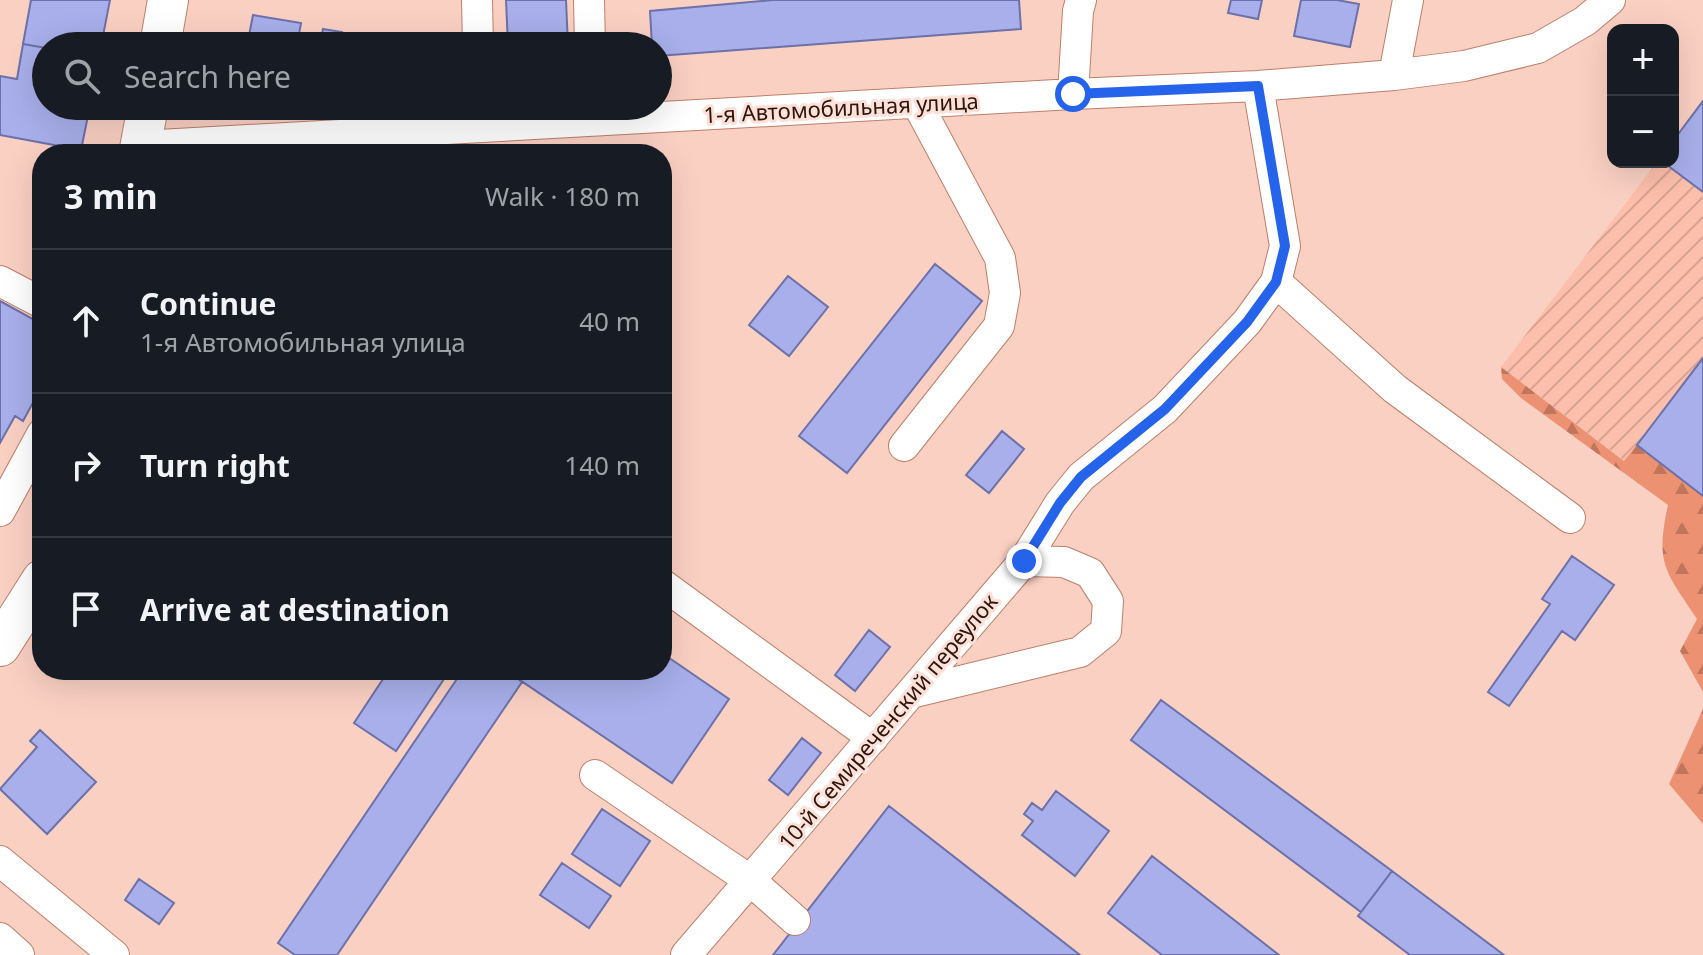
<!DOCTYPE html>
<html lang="en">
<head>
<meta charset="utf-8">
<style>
	:root { --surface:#171b24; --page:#20242c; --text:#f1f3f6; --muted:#9ea1a6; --line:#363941 }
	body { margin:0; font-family:"Noto Sans",sans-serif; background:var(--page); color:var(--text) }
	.controls { position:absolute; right:24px; top:24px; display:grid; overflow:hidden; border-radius:16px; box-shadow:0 8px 32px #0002 }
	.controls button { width:72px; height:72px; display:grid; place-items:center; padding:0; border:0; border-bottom:2px solid var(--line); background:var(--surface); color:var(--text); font:40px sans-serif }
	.stop { position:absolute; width:24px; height:24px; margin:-18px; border:6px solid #2563eb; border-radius:50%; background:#fff }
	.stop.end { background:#2563eb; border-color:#fff; box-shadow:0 2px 8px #0008 }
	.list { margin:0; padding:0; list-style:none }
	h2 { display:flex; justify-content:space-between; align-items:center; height:104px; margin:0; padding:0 32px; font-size:34px }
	h2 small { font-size:26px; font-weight:400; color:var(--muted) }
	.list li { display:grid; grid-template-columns:52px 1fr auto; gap:24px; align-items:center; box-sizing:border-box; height:144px; padding:0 32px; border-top:2px solid var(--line) }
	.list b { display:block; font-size:30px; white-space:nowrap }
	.list p { margin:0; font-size:26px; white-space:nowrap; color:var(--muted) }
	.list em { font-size:26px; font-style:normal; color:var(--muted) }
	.icon { flex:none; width:44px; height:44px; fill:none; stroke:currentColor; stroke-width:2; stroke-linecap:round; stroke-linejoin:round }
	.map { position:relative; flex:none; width:1703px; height:955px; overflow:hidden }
	.search { position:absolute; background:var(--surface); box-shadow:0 8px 32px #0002; left:32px; top:32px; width:640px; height:88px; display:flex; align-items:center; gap:20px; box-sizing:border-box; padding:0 28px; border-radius:44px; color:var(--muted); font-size:30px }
	.panel { position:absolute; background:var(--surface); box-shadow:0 8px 32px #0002; left:32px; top:144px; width:640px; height:536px; border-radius:32px }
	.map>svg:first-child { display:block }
	.industrial { fill:url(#industrial-furrows) }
	.forest { fill:url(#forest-firs) }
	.building { fill:#a8afea; stroke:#6c71a9; stroke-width:2 }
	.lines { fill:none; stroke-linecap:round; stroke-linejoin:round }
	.minor-casing { stroke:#be7f6a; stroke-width:32 }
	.major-casing { stroke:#be7f6a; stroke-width:42 }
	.minor { stroke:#fff; stroke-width:30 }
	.major { stroke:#fff; stroke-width:40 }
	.route { stroke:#2563eb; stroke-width:10 }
	.labels { text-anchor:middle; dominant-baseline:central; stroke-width:6; stroke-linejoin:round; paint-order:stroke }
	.street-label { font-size:22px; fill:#2e160e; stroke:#fde1d8 }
</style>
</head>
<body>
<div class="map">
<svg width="1703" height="955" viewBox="0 0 1703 955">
	<defs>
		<pattern id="industrial-furrows" width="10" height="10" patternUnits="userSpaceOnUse" patternTransform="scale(2)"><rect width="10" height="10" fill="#fcbfab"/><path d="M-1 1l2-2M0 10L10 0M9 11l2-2" fill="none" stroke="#d8a392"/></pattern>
		<pattern id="forest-firs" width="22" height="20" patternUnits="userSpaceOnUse" patternTransform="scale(2)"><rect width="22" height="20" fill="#ed9173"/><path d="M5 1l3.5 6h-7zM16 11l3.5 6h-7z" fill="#c0755d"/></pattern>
	</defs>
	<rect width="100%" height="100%" fill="#fad0c3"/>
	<!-- industrial -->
	<path class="industrial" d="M 1703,101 L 1703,496 L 1637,446 L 1625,461 L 1501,367 L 1657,162 L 1673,162 L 1673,141 Z"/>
	<!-- forest -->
	<path class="forest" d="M 1501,367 L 1624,461 L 1637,445 L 1703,496 L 1703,692 L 1680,651 L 1697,619 C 1665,571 1655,564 1668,505 L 1521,398 L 1502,379 Z
		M 1703,709 L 1703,824 L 1669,784 Z"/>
	<!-- building -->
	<path class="building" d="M 31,0 L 110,0 L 101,46 L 46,48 L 23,44 Z
		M 506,0 L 566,0 L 568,46 L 508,46 Z
		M 773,0 L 1019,0 L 1021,29 L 658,56 L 658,46 L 652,46 L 650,11 Z
		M 1231,0 L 1262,0 L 1258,19 L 1228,13 Z
		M 1301,0 L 1337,0 L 1359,4 L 1350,47 L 1294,36 Z
		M 253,15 L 301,23 L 297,46 L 247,46 Z
		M 323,29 L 342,32 L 339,46 L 320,46 Z
		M 23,44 L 46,48 L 46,106 L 90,106 L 81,150 L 0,135 L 0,76 L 17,79 Z
		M 1703,101 L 1703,192 L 1663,162 L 1673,162 L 1673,141 Z
		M 935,264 L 982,301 L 847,473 L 799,436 Z
		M 788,276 L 828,307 L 789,356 L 749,325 Z
		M 0,301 L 42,324 L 42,386 L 23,421 L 15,416 L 0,443 Z
		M 1703,358 L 1703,496 L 1637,445 Z
		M 1002,431 L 1024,449 L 989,493 L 966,475 Z
		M 1572,556 L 1614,585 L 1575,640 L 1562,631 L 1509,706 L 1488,692 L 1550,604 L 1542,599 Z
		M 869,630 L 890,647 L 855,691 L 835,675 Z
		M 662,653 L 729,699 L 672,783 L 505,670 L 662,670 Z
		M 389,670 L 450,670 L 396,751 L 354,723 Z
		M 463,670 L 505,670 L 522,682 L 337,955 L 295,955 L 278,943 Z
		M 1161,700 L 1392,871 L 1361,912 L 1131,740 Z
		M 40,730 L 96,782 L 47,834 L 0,789 L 37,747 L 30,741 Z
		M 802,738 L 821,753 L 788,795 L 769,780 Z
		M 1056,791 L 1109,831 L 1075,876 L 1022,835 L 1033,821 L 1024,814 L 1032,803 L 1042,810 Z
		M 889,806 L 1080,955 L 773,955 Z
		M 602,809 L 650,841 L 620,886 L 572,854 Z
		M 1152,856 L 1279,955 L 1162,955 L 1108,913 Z
		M 562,863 L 611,896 L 589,928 L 540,895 Z
		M 1392,871 L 1504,955 L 1410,955 L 1358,916 Z
		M 139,879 L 174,903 L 159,924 L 125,900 Z"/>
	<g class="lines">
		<!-- minor casing -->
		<g class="minor-casing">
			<path id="minor" d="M 477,0 L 478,46
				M 589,0 L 590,46
				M 1394,75 L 1408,0
				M 1073,94 L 1078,11 L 1081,0
				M 141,146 L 1073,94 L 1258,86 L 1394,75 L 1464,66 L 1538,48 L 1585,21 L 1610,0
				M 0,281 L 42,303
				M 1276,282 L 1395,389 L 1570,518
				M 904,446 L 999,326 L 1005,293 L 1000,258 L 917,103
				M 0,511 L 42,434
				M 662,584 L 873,738
				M 911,693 L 1080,652 L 1106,631 L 1108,601 L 1090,573 L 1064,562 L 1024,561
				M 595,775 L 751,881 L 795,920
				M 0,861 L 114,955
				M 0,938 L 19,955
				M 686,955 L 1024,561 L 1060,503 L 1081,477 L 1165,409 L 1247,322 L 1276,282 L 1285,246 L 1258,86"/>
		</g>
		<!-- major casing -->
		<g class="major-casing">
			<path id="major" d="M 160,46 L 168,0
				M 139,154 L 148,106
				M 0,646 L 42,580"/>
		</g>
		<!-- minor -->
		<use href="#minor" class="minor"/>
		<!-- major -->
		<use href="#major" class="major"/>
	</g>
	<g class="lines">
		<!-- route -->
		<path class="route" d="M 1024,561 L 1060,503 L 1081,477 L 1165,409 L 1247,322 L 1276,282 L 1285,246 L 1258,86 L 1073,94"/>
	</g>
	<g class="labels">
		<!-- street labels -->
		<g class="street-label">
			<text transform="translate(841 107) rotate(-3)">1-я Автомобильная улица</text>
			<text transform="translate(887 721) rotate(-50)">10-й Семиреченский переулок</text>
		</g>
	</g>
</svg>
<div class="controls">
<button>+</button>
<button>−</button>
</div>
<div class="stop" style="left:1073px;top:94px"></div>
<div class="stop end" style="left:1024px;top:561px"></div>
<div class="search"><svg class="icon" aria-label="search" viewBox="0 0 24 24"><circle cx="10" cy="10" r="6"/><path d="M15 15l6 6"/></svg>Search here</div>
<section class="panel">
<h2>3 min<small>Walk · 180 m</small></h2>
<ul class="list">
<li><svg class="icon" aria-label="ahead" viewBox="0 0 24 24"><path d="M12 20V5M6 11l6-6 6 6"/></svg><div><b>Continue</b><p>1-я Автомобильная улица</p></div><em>40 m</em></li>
<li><svg class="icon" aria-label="right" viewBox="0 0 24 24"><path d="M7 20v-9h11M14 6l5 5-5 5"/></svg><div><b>Turn right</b></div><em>140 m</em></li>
<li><svg class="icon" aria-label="arrive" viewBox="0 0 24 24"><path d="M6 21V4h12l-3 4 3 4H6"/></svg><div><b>Arrive at destination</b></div></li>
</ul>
</section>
</div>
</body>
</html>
